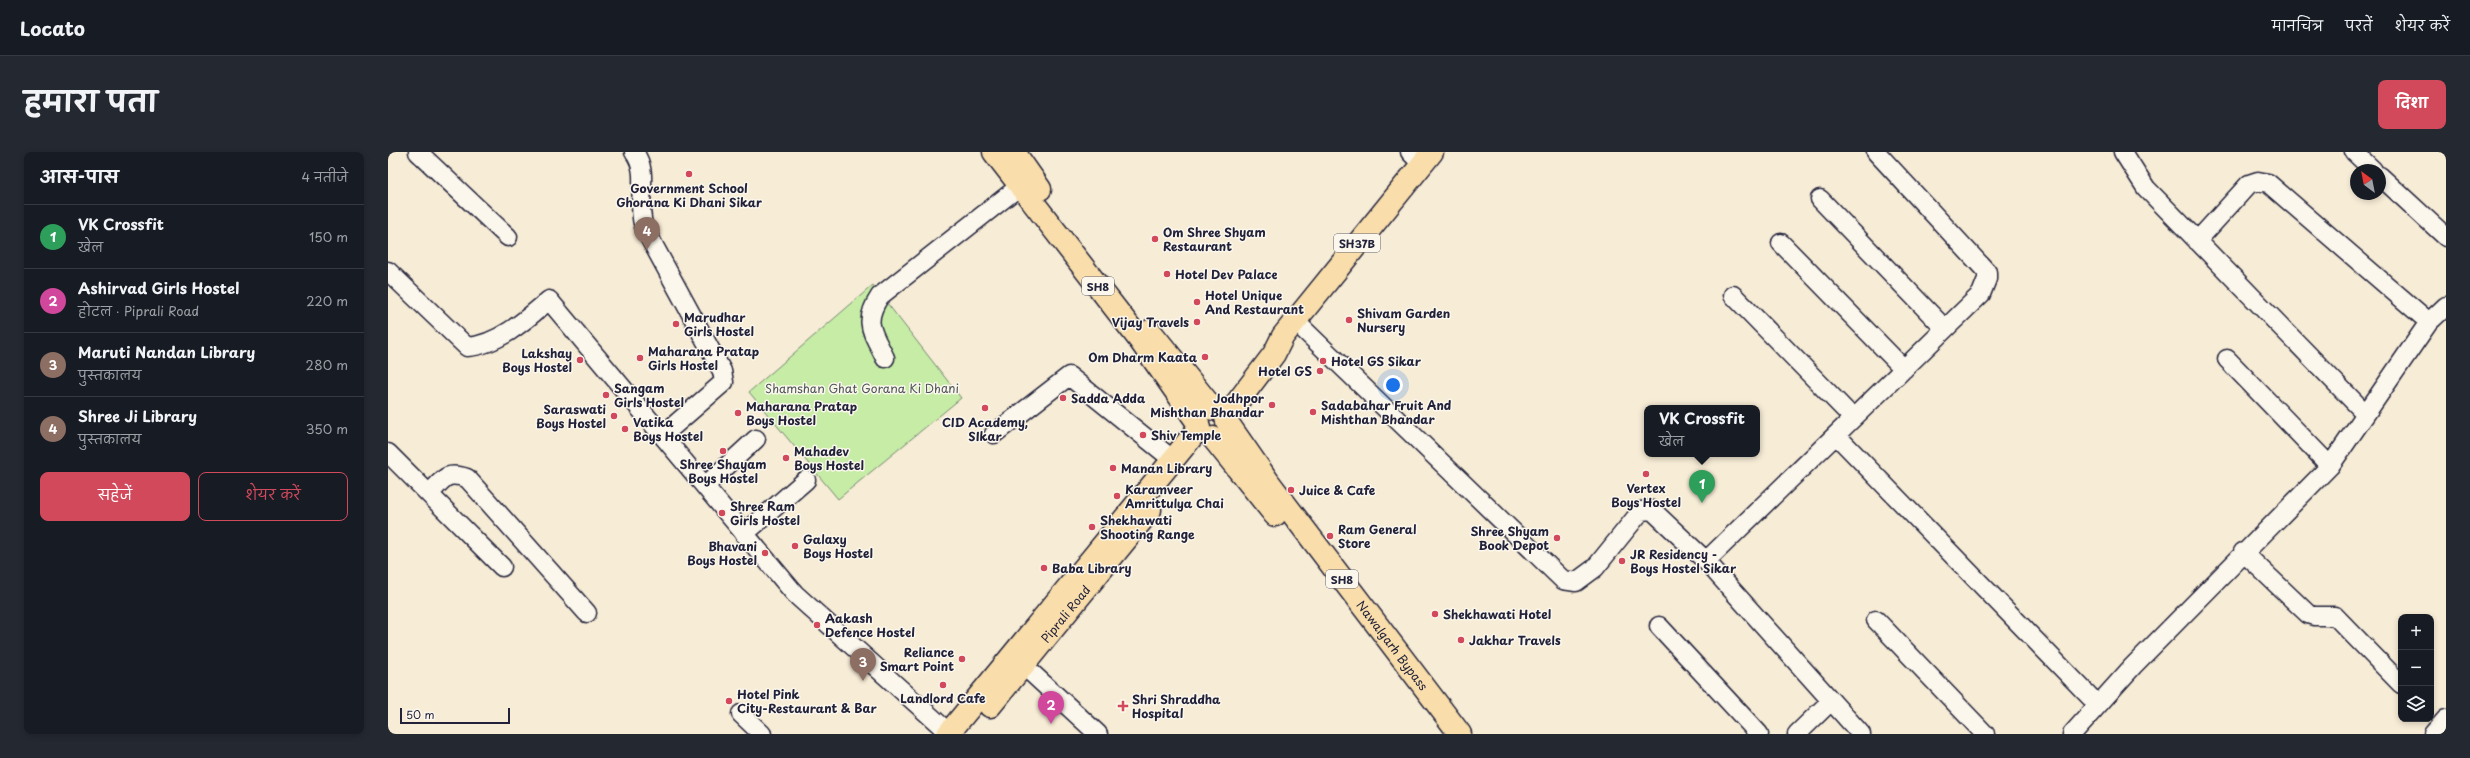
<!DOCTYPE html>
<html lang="hi">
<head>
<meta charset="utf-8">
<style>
	:root { --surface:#171b24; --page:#242831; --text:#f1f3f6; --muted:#9ea1a6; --line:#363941; --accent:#d1495b }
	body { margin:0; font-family:"Playpen Sans","Playpen Sans Deva",sans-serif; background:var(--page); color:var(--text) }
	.controls { position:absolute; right:12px; bottom:12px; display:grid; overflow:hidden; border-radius:8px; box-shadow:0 2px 6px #0003 }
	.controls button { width:36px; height:36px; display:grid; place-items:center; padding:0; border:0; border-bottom:1px solid var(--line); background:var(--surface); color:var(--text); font:20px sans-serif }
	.compass { position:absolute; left:1962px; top:12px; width:36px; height:36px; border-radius:50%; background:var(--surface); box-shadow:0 2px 6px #0003; rotate:328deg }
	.scale { position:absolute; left:12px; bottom:10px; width:110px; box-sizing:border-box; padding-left:4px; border:2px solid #22223b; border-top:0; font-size:11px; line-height:14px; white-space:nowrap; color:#22223b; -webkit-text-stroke:3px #fbf7ec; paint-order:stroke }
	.you { position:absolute; left:1005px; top:233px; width:14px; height:14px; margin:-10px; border:3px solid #fff; border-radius:50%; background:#1a73e8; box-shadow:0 0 0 6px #1a73e833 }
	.badge { display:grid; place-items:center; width:26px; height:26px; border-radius:50%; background:var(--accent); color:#fff; font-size:13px; font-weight:700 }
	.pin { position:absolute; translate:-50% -33px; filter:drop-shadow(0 1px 2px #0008) }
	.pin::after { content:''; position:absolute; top:21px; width:14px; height:12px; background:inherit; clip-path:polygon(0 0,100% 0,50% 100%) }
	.popup { position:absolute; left:1256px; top:253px; width:116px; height:52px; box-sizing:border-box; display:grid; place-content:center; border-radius:8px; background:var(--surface); filter:drop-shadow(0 1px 3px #0005); font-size:13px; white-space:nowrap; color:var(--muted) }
	.popup b { font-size:15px; color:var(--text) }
	.popup::after { content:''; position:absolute; left:50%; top:100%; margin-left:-8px; border:8px solid transparent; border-top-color:var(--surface) }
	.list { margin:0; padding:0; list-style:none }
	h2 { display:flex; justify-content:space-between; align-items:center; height:52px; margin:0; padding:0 16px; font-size:17px }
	h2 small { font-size:13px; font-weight:400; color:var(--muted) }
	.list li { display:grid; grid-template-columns:26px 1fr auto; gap:12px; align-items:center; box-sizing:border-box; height:64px; padding:0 16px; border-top:1px solid var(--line) }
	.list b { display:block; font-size:15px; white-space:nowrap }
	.list p { margin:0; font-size:13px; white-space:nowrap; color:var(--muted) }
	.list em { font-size:13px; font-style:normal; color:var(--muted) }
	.actions { display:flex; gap:8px; padding:12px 16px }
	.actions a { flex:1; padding:9px 0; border:1px solid var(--accent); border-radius:8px; text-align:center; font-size:14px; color:var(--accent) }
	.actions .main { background:var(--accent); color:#fff }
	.icon { flex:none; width:22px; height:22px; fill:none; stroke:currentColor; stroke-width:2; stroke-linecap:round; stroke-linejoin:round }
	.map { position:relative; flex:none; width:2058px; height:582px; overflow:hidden; border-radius:8px }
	header { display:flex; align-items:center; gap:24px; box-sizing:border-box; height:56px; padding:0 20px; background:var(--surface); border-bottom:1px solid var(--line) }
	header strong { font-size:19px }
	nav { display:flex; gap:22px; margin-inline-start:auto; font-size:14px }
	.intro { display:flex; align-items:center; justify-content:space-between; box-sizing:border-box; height:96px; padding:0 24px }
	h1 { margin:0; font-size:28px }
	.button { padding:10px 18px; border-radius:8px; background:var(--accent); color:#fff; font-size:14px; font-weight:700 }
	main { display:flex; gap:24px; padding:0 24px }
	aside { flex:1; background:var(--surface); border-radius:8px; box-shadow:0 2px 6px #0003 }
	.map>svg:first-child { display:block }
	.green { fill:#c6eca6; stroke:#748770 }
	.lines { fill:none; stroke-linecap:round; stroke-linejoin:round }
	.minor-casing { stroke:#22223b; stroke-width:21 }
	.major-casing { stroke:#22223b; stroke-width:25 }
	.minor { stroke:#fbf7ec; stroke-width:18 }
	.major { stroke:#f9deab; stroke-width:22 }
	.poi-dot { fill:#d1495b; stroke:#fbf7ec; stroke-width:1.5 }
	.labels { text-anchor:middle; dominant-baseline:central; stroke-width:3; stroke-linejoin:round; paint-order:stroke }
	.shield { fill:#fbf7ec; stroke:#636270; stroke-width:1 }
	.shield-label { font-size:11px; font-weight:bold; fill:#22223b }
	.poi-label { font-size:12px; font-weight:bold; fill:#22223b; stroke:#fbf7ec; text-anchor:start }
	.park-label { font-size:12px; fill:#4b5456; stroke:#fbf7ec }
	.street-label { font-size:12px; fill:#22223b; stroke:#fbf7ec }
</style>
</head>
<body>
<header>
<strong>Locato</strong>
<nav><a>मानचित्र</a><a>परतें</a><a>शेयर करें</a></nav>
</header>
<div class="intro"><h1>हमारा पता</h1><a class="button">दिशा</a></div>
<main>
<aside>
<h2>आस-पास<small>4 नतीजे</small></h2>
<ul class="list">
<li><span class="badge" style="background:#2e9e5b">1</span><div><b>VK Crossfit</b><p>खेल</p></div><em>150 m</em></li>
<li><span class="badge" style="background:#d1479c">2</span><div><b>Ashirvad Girls Hostel</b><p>होटल · Piprali Road</p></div><em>220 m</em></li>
<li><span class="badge" style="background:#8d6e63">3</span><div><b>Maruti Nandan Library</b><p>पुस्तकालय</p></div><em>280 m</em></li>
<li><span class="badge" style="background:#8d6e63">4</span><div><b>Shree Ji Library</b><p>पुस्तकालय</p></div><em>350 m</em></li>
</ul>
<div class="actions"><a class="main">सहेजें</a><a>शेयर करें</a></div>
</aside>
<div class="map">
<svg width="2058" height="582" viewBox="0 0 2058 582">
	<rect width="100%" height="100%" fill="#f7ecd6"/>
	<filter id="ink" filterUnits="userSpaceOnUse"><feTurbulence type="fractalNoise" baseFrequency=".025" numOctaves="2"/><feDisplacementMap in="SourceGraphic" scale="8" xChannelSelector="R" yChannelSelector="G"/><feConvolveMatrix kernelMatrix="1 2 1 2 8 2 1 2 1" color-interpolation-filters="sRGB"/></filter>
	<g filter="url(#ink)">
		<!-- green -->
		<path class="green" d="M 485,133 L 573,246 L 450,347 L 361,240 Z"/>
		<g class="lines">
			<!-- minor casing -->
			<g class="minor-casing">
				<path id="minor" d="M 30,0 L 120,85
					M 246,0 C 261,20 250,43 254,66 C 254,71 257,76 259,81 L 334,219 L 336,230 L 275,283
					M 1022,0 L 1034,12
					M 1735,0 L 1758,36 L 1978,262
					M 1966,0 L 1985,18
					M 1992,24 L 2058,85
					M 1432,47 L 1557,177
					M 1809,89 L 1861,32 L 1870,29 L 1880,31 L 2041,170
					M 1393,91 L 1516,217
					M 0,119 L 79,195 C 110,193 139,167 161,148 L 407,442 L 561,581
					M 1345,143 L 1465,266
					M 907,169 L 1175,428 L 1188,430 L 1207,416 L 1253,359 L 1264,358 L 1318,409 L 1473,582
					M 497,206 C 485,180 474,171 492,144 L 632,34
					M 1839,207 L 1942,314
					M 606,282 L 681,224 L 784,307
					M 1448,283 L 1710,553
					M 0,301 L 114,415
					M 317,334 L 368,287
					M 41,342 C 56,327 57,319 79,326 L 199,461
					M 356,382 L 418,328
					M 1855,400 L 1920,462 L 1926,464 L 1947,464 L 2013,532
					M 1318,409 L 1593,142 L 1599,127 L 1599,120 L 1488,0
					M 1488,468 L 1597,582
					M 1271,474 L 1371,582
					M 635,513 L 710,582
					M 353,562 L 374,582
					M 1409,582 L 1443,549
					M 1684,582 L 1745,514 L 1942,314 L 2041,170 L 2058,154
					M 2045,582 L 2058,567"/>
			</g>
			<!-- major casing -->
			<g class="major-casing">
				<g id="major">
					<path d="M 606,0 L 751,187 L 810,271"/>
					<path d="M 626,0 L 652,37"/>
					<path d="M 762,179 L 825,257"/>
					<path d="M 838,265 L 886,202 L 895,184 L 1044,0"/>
					<path id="s1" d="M 839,270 L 882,332 L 1072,582"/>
					<path d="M 825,286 L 887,363"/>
					<path id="s2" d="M 602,554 L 762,358"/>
					<path d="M 560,582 L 811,276"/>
				</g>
			</g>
			<!-- minor -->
			<use href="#minor" class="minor"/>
			<!-- major -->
			<use href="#major" class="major"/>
		</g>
	</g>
	<!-- markers -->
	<g class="poi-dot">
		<circle cx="301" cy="22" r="4"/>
		<circle cx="767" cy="87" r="4"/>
		<circle cx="779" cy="122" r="4"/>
		<circle cx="809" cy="150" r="4"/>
		<circle cx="961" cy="168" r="4"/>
		<circle cx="809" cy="170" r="4"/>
		<circle cx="288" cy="172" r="4"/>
		<circle cx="817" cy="205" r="4"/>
		<circle cx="252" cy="206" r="4"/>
		<circle cx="192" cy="208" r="4"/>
		<circle cx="935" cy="209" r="4"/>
		<circle cx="932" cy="219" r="4"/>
		<circle cx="218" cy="243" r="4"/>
		<circle cx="675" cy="246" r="4"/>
		<circle cx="884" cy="253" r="4"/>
		<circle cx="597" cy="256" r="4"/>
		<circle cx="925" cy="260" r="4"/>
		<circle cx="350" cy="261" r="4"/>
		<circle cx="226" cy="264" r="4"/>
		<circle cx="237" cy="277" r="4"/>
		<circle cx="755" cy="283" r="4"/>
		<circle cx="335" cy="299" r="4"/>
		<circle cx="398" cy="306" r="4"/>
		<circle cx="725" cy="316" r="4"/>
		<circle cx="1258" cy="322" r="4"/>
		<circle cx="903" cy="338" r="4"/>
		<circle cx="729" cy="344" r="4"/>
		<circle cx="334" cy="361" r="4"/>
		<circle cx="704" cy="375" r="4"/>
		<circle cx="942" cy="384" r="4"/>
		<circle cx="1169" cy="386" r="4"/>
		<circle cx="407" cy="394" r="4"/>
		<circle cx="377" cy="401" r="4"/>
		<circle cx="1234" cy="409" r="4"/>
		<circle cx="656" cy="416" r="4"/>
		<circle cx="1047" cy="462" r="4"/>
		<circle cx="429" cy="473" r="4"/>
		<circle cx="1073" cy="488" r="4"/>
		<circle cx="574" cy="507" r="4"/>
		<circle cx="555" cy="533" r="4"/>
		<circle cx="341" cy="549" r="4"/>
		<path d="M733 548h4v4h4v4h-4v4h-4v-4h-4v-4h4z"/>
	</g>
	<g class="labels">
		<!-- shield labels -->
		<g class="shield">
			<rect x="946" y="82" width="46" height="18" rx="3"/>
			<rect x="694" y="125" width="32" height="18" rx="3"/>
			<rect x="938" y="418" width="32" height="18" rx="3"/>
		</g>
		<g class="shield-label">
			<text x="969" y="91">SH37B</text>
			<text x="710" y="134">SH8</text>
			<text x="954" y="427">SH8</text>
		</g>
		<!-- poi labels -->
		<g class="poi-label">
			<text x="301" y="36" text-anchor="middle">Government School<tspan x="301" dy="14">Ghorana Ki Dhani Sikar</tspan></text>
			<text x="775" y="80">Om Shree Shyam<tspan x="775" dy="14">Restaurant</tspan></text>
			<text x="787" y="122">Hotel Dev Palace</text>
			<text x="817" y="143">Hotel Unique<tspan x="817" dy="14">And Restaurant</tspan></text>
			<text x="969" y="161">Shivam Garden<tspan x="969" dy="14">Nursery</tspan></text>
			<text x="296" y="165">Marudhar<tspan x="296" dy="14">Girls Hostel</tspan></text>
			<text x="801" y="170" text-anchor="end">Vijay Travels</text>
			<text x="260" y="199">Maharana Pratap<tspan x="260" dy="14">Girls Hostel</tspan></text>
			<text x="184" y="201" text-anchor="end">Lakshay<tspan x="184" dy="14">Boys Hostel</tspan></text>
			<text x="809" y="205" text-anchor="end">Om Dharm Kaata</text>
			<text x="943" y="209">Hotel GS Sikar</text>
			<text x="924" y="219" text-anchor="end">Hotel GS</text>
			<text x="226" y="236">Sangam<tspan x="226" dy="14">Girls Hostel</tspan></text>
			<text x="683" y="246">Sadda Adda</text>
			<text x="876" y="246" text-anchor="end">Jodhpor<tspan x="876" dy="14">Mishthan Bhandar</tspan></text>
			<text x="933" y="253">Sadabahar Fruit And<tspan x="933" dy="14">Mishthan Bhandar</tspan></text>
			<text x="358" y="254">Maharana Pratap<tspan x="358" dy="14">Boys Hostel</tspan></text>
			<text x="218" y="257" text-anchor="end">Saraswati<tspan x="218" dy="14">Boys Hostel</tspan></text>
			<text x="245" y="270">Vatika<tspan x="245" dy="14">Boys Hostel</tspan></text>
			<text x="597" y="270" text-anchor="middle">CID Academy,<tspan x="597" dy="14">SIkar</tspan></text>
			<text x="763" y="283">Shiv Temple</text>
			<text x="406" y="299">Mahadev<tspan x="406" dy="14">Boys Hostel</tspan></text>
			<text x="335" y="312" text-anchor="middle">Shree Shayam<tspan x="335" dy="14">Boys Hostel</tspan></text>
			<text x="733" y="316">Manan Library</text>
			<text x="1258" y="336" text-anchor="middle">Vertex<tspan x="1258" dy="14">Boys Hostel</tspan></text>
			<text x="737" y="337">Karamveer<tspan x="737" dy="14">Amrittulya Chai</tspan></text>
			<text x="911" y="338">Juice &amp; Cafe</text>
			<text x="342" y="354">Shree Ram<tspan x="342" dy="14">Girls Hostel</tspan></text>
			<text x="712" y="368">Shekhawati<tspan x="712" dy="14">Shooting Range</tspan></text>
			<text x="950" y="377">Ram General<tspan x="950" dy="14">Store</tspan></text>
			<text x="1161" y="379" text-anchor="end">Shree Shyam<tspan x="1161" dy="14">Book Depot</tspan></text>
			<text x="415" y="387">Galaxy<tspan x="415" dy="14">Boys Hostel</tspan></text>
			<text x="369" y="394" text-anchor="end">Bhavani<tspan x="369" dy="14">Boys Hostel</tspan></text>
			<text x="1242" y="402">JR Residency -<tspan x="1242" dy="14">Boys Hostel Sikar</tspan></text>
			<text x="664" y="416">Baba Library</text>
			<text x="1055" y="462">Shekhawati Hotel</text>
			<text x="437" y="466">Aakash<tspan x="437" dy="14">Defence Hostel</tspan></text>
			<text x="1081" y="488">Jakhar Travels</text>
			<text x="566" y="500" text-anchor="end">Reliance<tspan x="566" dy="14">Smart Point</tspan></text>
			<text x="349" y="542">Hotel Pink<tspan x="349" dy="14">City-Restaurant &amp; Bar</tspan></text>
			<text x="555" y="546" text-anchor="middle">Landlord Cafe</text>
			<text x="744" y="547">Shri Shraddha<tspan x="744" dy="14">Hospital</tspan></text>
		</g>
		<!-- park labels -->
		<g class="park-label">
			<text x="474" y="236">Shamshan Ghat Gorana Ki Dhani</text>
		</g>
		<!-- street labels -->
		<g class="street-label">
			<text stroke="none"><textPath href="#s2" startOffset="119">Piprali Road</textPath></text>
			<text stroke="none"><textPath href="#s1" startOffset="278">Nawalgarh Bypass</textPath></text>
		</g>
	</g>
</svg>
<div class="controls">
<button>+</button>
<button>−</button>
<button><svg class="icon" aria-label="layers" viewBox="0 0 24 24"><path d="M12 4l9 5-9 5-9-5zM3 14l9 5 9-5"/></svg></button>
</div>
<svg class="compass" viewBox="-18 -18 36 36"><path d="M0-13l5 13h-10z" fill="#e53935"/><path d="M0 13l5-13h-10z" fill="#9ea1a6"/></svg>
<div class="scale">50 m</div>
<div class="you"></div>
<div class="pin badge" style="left:1314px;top:351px;background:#2e9e5b">1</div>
<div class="popup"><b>VK Crossfit</b>खेल</div>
<div class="pin badge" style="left:663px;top:572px;background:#d1479c">2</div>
<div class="pin badge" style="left:475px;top:529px;background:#8d6e63">3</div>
<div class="pin badge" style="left:259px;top:98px;background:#8d6e63">4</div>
</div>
</main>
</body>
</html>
